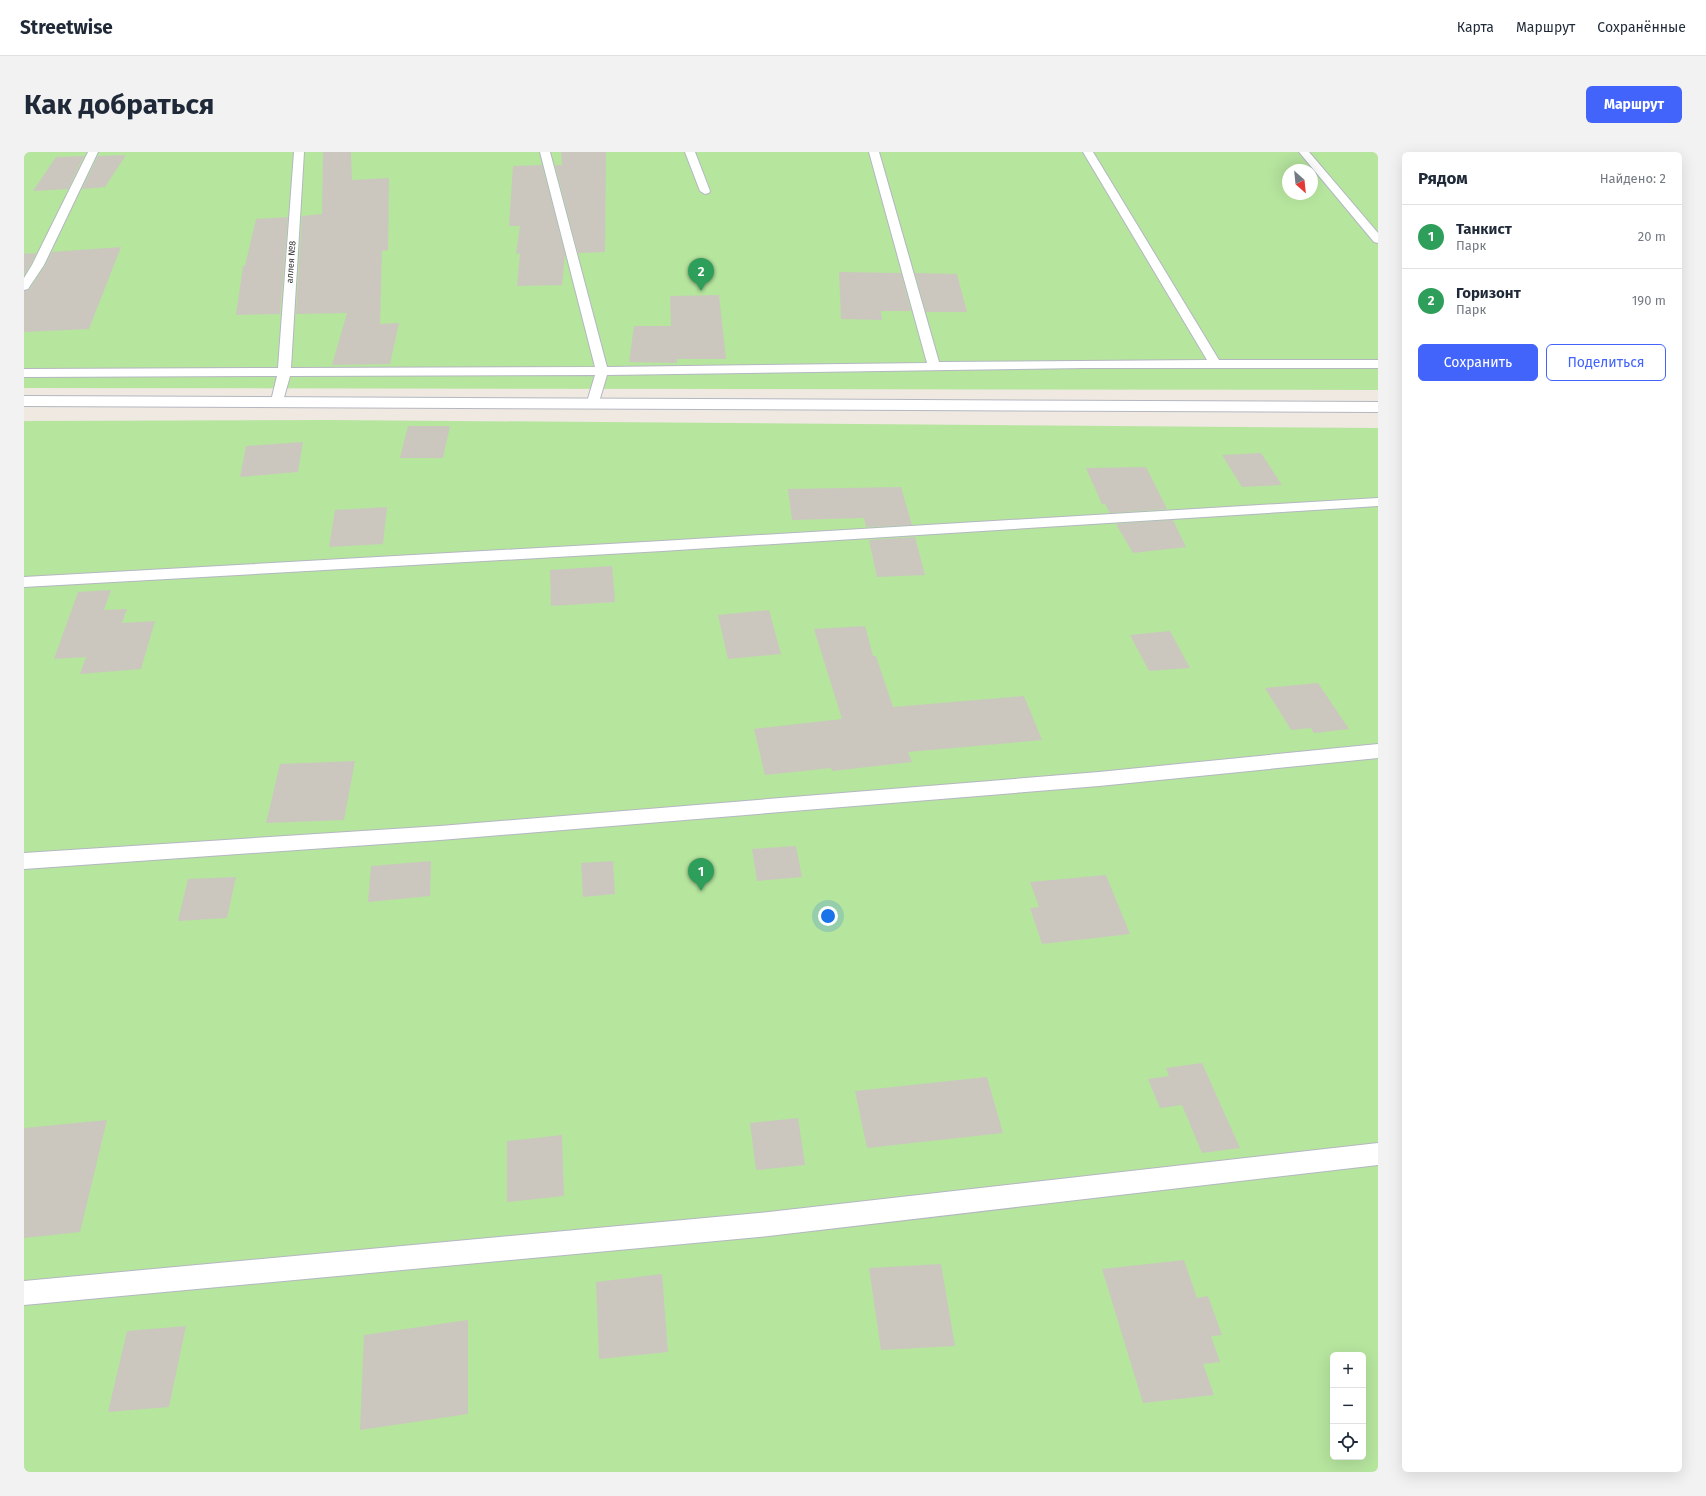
<!DOCTYPE html>
<html lang="ru">
<head>
<meta charset="utf-8">
<style>
	:root { --surface:#fff; --page:#f2f2f3; --text:#1f2937; --muted:#747a83; --line:#e0e1e3; --accent:#4264fb }
	body { margin:0; font-family:"Fira Sans",sans-serif; background:var(--page); color:var(--text) }
	.controls { position:absolute; right:12px; bottom:12px; display:grid; overflow:hidden; border-radius:6px; box-shadow:0 4px 16px #0002 }
	.controls button { width:36px; height:36px; display:grid; place-items:center; padding:0; border:0; border-bottom:1px solid var(--line); background:var(--surface); color:var(--text); font:20px sans-serif }
	.compass { position:absolute; left:1258px; top:12px; width:36px; height:36px; border-radius:50%; background:var(--surface); box-shadow:0 4px 16px #0002; rotate:153deg }
	.you { position:absolute; left:804px; top:764px; width:14px; height:14px; margin:-10px; border:3px solid #fff; border-radius:50%; background:#1a73e8; box-shadow:0 0 0 6px #1a73e833 }
	.badge { display:grid; place-items:center; width:26px; height:26px; border-radius:50%; background:var(--accent); color:#fff; font-size:13px; font-weight:700 }
	.pin { position:absolute; translate:-50% -33px; filter:drop-shadow(0 1px 2px #0008) }
	.pin::after { content:''; position:absolute; top:21px; width:14px; height:12px; background:inherit; clip-path:polygon(0 0,100% 0,50% 100%) }
	.list { margin:0; padding:0; list-style:none }
	h2 { display:flex; justify-content:space-between; align-items:center; height:52px; margin:0; padding:0 16px; font-size:17px }
	h2 small { font-size:13px; font-weight:400; color:var(--muted) }
	.list li { display:grid; grid-template-columns:26px 1fr auto; gap:12px; align-items:center; box-sizing:border-box; height:64px; padding:0 16px; border-top:1px solid var(--line) }
	.list b { display:block; font-size:15px; white-space:nowrap }
	.list p { margin:0; font-size:13px; white-space:nowrap; color:var(--muted) }
	.list em { font-size:13px; font-style:normal; color:var(--muted) }
	.actions { display:flex; gap:8px; padding:12px 16px }
	.actions a { flex:1; padding:9px 0; border:1px solid var(--accent); border-radius:6px; text-align:center; font-size:14px; color:var(--accent) }
	.actions .main { background:var(--accent); color:#fff }
	.icon { flex:none; width:22px; height:22px; fill:none; stroke:currentColor; stroke-width:2; stroke-linecap:round; stroke-linejoin:round }
	.map { position:relative; flex:none; width:1354px; height:1320px; overflow:hidden; border-radius:6px }
	header { display:flex; align-items:center; gap:24px; box-sizing:border-box; height:56px; padding:0 20px; background:var(--surface); border-bottom:1px solid var(--line) }
	header strong { font-size:19px }
	nav { display:flex; gap:22px; margin-inline-start:auto; font-size:14px }
	.intro { display:flex; align-items:center; justify-content:space-between; box-sizing:border-box; height:96px; padding:0 24px }
	h1 { margin:0; font-size:28px }
	.button { padding:10px 18px; border-radius:6px; background:var(--accent); color:#fff; font-size:14px; font-weight:700 }
	main { display:flex; gap:24px; padding:0 24px }
	aside { flex:1; background:var(--surface); border-radius:6px; box-shadow:0 4px 16px #0002 }
	.map>svg:first-child { display:block }
	.green { fill:#b6e59e; fill-rule:evenodd }
	.building { fill:#cbc7bf }
	.lines { fill:none; stroke-linecap:round; stroke-linejoin:round }
	.service-casing { stroke:#b4b7c1; stroke-width:2 }
	.tertiary-casing { stroke:#b4b7c1; stroke-width:2 }
	.service { fill:#fff; fill-rule:evenodd }
	.tertiary { fill:#fff; fill-rule:evenodd }
	.labels { text-anchor:middle; dominant-baseline:central; stroke-width:3.5; stroke-linejoin:round; paint-order:stroke }
	.far-street-label { font-size:9px; fill:#2e2e2e; stroke:#fff }
</style>
</head>
<body>
<header>
<strong>Streetwise</strong>
<nav><a>Карта</a><a>Маршрут</a><a>Сохранённые</a></nav>
</header>
<div class="intro"><h1>Как добраться</h1><a class="button">Маршрут</a></div>
<main>
<div class="map">
<svg width="1354" height="1320" viewBox="0 0 1354 1320">
	<rect width="100%" height="100%" fill="#efe9e1"/>
	<!-- green -->
	<path class="green" d="M 0,0 L 1354,0 L 1354,238 L 0,236 ZM 1264,18 L 1288,18 L 1288,42 L 1264,42 Z
		M 304,268 L 1354,276 L 1354,1320 L 0,1320 L 0,269 ZM 1309,1203 L 1339,1203 L 1339,1305 L 1309,1305 Z"/>
	<!-- building -->
	<path class="building" d="M 299,0 L 327,0 L 328,28 L 365,26 L 364,98 L 358,99 L 356,172 L 375,171 L 366,212 L 308,213 L 323,161 L 272,162 L 278,64 L 298,62 Z
		M 537,0 L 582,0 L 581,100 L 554,101 L 531,13 L 538,13 Z
		M 102,3 L 81,35 L 58,37 L 74,4 Z
		M 60,4 L 44,37 L 9,39 L 32,5 Z
		M 518,13 L 541,102 L 538,133 L 493,134 L 496,101 L 492,102 L 496,74 L 485,74 L 489,14 Z
		M 264,65 L 256,162 L 212,163 L 219,114 L 221,114 L 232,67 Z
		M 97,95 L 65,177 L 0,180 L 0,139 L 5,138 L 21,114 L 28,100 Z
		M 12,101 L 7,112 L 0,123 L 0,102 Z
		M 815,120 L 877,121 L 887,159 L 857,159 L 858,168 L 817,167 Z
		M 891,121 L 933,122 L 943,160 L 902,160 Z
		M 695,143 L 702,207 L 653,207 L 653,211 L 605,210 L 610,174 L 647,174 L 646,144 Z
		M 384,274 L 426,274 L 419,306 L 376,306 Z
		M 279,290 L 274,320 L 216,325 L 222,294 Z
		M 1237,301 L 1258,333 L 1218,335 L 1198,303 Z
		M 1122,315 L 1143,357 L 1086,361 L 1081,352 L 1078,352 L 1062,316 Z
		M 877,335 L 888,373 L 842,375 L 840,366 L 768,368 L 764,337 Z
		M 363,355 L 359,392 L 305,395 L 311,358 Z
		M 1149,368 L 1162,395 L 1109,401 L 1092,372 Z
		M 891,385 L 901,423 L 853,425 L 845,388 Z
		M 588,414 L 591,450 L 527,454 L 526,418 Z
		M 87,438 L 80,458 L 103,457 L 98,471 L 131,469 L 117,517 L 56,522 L 62,505 L 30,507 L 54,440 Z
		M 745,458 L 757,502 L 704,507 L 694,463 Z
		M 841,474 L 849,504 L 852,504 L 869,555 L 1000,544 L 1018,588 L 884,600 L 888,610 L 808,619 L 807,616 L 741,623 L 730,577 L 818,567 L 790,477 Z
		M 1146,479 L 1166,516 L 1125,519 L 1106,483 Z
		M 1294,531 L 1325,577 L 1290,581 L 1287,576 L 1267,578 L 1241,536 Z
		M 331,609 L 320,668 L 242,671 L 256,612 Z
		M 772,694 L 778,725 L 733,729 L 728,697 Z
		M 407,709 L 406,744 L 344,750 L 347,714 Z
		M 589,709 L 591,742 L 559,745 L 557,711 Z
		M 1082,723 L 1106,782 L 1018,792 L 1006,756 L 1015,755 L 1006,730 Z
		M 212,725 L 203,766 L 154,769 L 164,727 Z
		M 1178,911 L 1216,996 L 1178,1001 L 1158,953 L 1136,956 L 1124,927 L 1145,924 L 1142,916 Z
		M 963,925 L 979,981 L 843,996 L 831,939 Z
		M 774,966 L 781,1013 L 732,1018 L 726,971 Z
		M 83,968 L 56,1080 L 0,1086 L 0,976 Z
		M 538,983 L 540,1044 L 483,1050 L 483,989 Z
		M 1160,1108 L 1173,1146 L 1184,1144 L 1198,1183 L 1187,1184 L 1196,1210 L 1179,1212 L 1190,1243 L 1119,1251 L 1078,1117 Z
		M 917,1112 L 931,1194 L 857,1198 L 845,1116 Z
		M 638,1122 L 644,1200 L 575,1207 L 572,1130 Z
		M 444,1168 L 444,1262 L 336,1278 L 340,1183 Z
		M 162,1174 L 145,1255 L 84,1260 L 103,1179 Z"/>
	<g class="lines">
		<!-- service casing -->
		<g class="service-casing">
			<path id="service" d="M 64,0 L 74,0 L 20,113 L 4,137 L 0,138 L 0,126 L 8,113 Z
				M 270,0 L 280,0 L 267,216 L 571,215 L 516,0 L 526,0 L 583,215 L 903,211 L 845,0 L 855,0 L 915,210 L 1183,208 L 1059,0 L 1069,0 L 1195,208 L 1354,208 L 1354,216 L 1061,216 L 583,223 L 575,250 L 574,253 L 564,253 L 563,250 L 571,223 L 266,224 L 259,249 L 258,252 L 248,252 L 247,249 L 253,224 L 0,225 L 0,217 L 254,216 Z
				M 661,0 L 671,0 L 686,39 L 685,41 L 681,42 L 676,39 Z
				M 1275,0 L 1285,0 L 1354,81 L 1354,91 L 1350,90 Z
				M 1354,346 L 1354,354 L 638,399 L 0,435 L 0,425 L 638,389 Z
				M 1354,592 L 1354,606 L 1075,634 L 416,688 L 0,717 L 0,701 L 416,674 L 1075,620 Z
				M 1354,991 L 1354,1013 L 735,1085 L 0,1153 L 0,1129 L 735,1061 Z"/>
		</g>
		<!-- tertiary casing -->
		<g class="tertiary-casing">
			<path id="tertiary" d="M 0,244 L 1354,250 L 1354,260 L 0,254 Z"/>
		</g>
		<!-- service -->
		<use href="#service" class="service"/>
		<!-- tertiary -->
		<use href="#tertiary" class="tertiary"/>
	</g>
	<g class="labels">
		<!-- far-street labels -->
		<g class="far-street-label">
			<text transform="translate(267 110) rotate(-86)">аллея №8</text>
		</g>
	</g>
</svg>
<div class="controls">
<button>+</button>
<button>−</button>
<button><svg class="icon" aria-label="locate" viewBox="0 0 24 24"><circle cx="12" cy="12" r="6"/><path d="M12 2v4M12 18v4M2 12h4M18 12h4"/></svg></button>
</div>
<svg class="compass" viewBox="-18 -18 36 36"><path d="M0-13l5 13h-10z" fill="#e53935"/><path d="M0 13l5-13h-10z" fill="#747a83"/></svg>
<div class="you"></div>
<div class="pin badge" style="left:677px;top:739px;background:#2e9e5b">1</div>
<div class="pin badge" style="left:677px;top:139px;background:#2e9e5b">2</div>
</div>
<aside>
<h2>Рядом<small>Найдено: 2</small></h2>
<ul class="list">
<li><span class="badge" style="background:#2e9e5b">1</span><div><b>Танкист</b><p>Парк</p></div><em>20 m</em></li>
<li><span class="badge" style="background:#2e9e5b">2</span><div><b>Горизонт</b><p>Парк</p></div><em>190 m</em></li>
</ul>
<div class="actions"><a class="main">Сохранить</a><a>Поделиться</a></div>
</aside>
</main>
</body>
</html>
